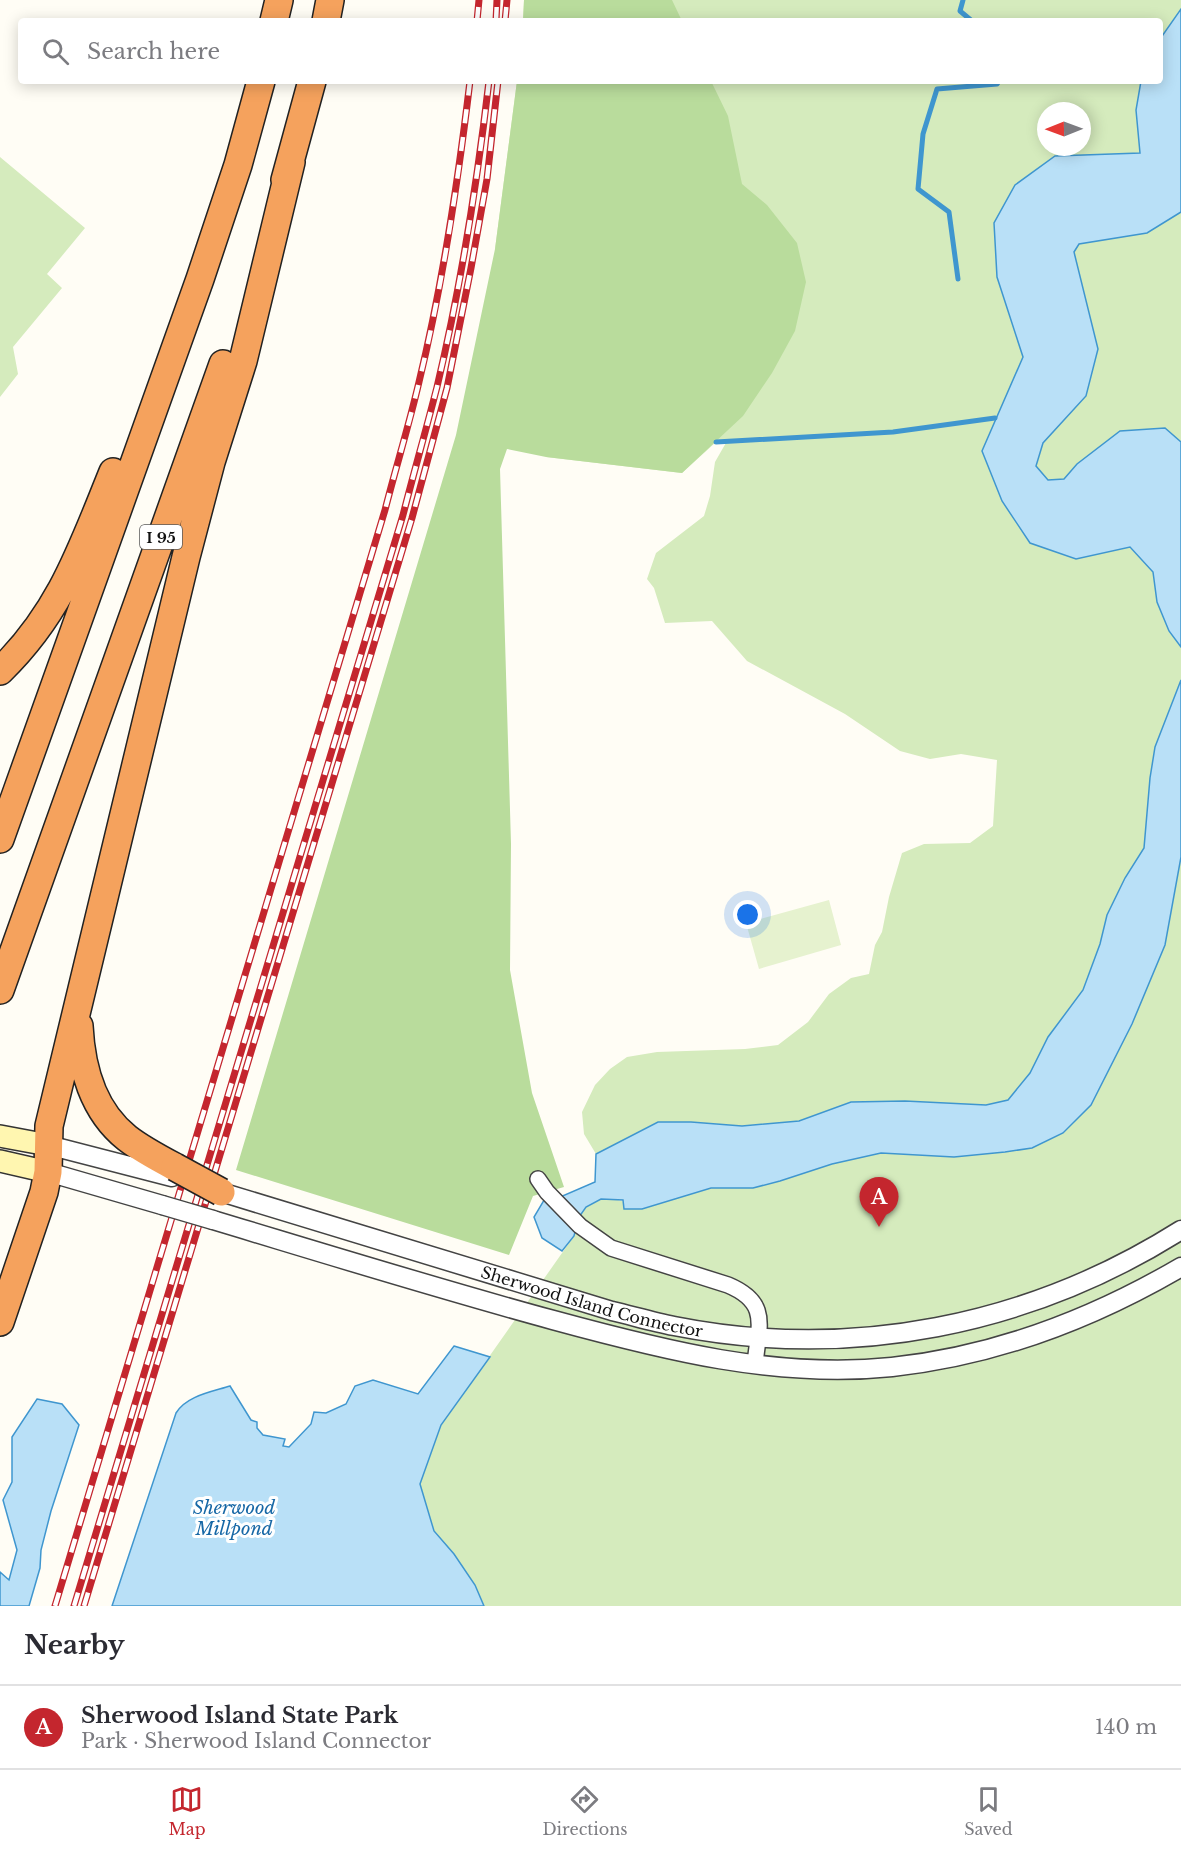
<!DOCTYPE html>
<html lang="en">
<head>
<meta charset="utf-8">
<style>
	:root { --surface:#fff; --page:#f7f7f7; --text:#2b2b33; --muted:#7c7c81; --line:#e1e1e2; --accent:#c4262e }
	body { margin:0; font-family:"Libre Baskerville",serif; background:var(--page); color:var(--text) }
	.compass { position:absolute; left:1037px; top:102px; width:54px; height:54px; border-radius:50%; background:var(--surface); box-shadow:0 3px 15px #0003; rotate:269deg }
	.you { position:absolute; left:748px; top:915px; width:21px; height:21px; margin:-15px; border:4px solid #fff; border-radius:50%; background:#1a73e8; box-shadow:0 0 0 9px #1a73e833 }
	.badge { display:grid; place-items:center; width:39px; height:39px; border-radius:50%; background:var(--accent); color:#fff; font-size:20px; font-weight:700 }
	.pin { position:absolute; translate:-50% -50px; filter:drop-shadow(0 2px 3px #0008) }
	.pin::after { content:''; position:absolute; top:32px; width:21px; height:18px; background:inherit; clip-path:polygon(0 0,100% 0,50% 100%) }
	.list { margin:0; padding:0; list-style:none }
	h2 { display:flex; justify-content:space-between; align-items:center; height:78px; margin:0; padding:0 24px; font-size:26px }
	h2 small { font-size:20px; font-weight:400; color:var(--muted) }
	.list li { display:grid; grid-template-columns:39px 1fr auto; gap:18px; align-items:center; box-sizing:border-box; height:84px; padding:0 24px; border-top:2px solid var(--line) }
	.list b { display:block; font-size:22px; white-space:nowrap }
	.list p { margin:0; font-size:20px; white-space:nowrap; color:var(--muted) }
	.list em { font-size:20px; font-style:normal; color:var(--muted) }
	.icon { flex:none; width:33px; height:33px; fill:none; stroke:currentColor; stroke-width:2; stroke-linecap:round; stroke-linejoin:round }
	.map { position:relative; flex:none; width:1181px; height:1606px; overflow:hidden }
	.search { position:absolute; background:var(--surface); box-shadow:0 3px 15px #0003; left:18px; right:18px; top:18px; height:66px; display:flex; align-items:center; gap:15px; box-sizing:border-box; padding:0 21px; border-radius:6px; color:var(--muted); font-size:22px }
	.sheet { height:162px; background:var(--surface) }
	nav { display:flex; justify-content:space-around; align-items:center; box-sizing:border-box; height:84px; border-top:2px solid var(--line); background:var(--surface); font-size:16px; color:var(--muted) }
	nav a { display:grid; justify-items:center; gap:3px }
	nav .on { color:var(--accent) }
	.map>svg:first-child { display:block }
	.green { fill:#d5ebbd; fill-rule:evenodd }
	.forest { fill:#b9dc9c }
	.pitch { fill:#e6f2cf }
	.water { fill:#b9e0f7; stroke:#3f96cf; stroke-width:1.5 }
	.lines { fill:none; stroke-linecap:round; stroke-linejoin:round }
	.stream { stroke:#3f96cf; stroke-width:5 }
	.minor-casing { stroke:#444; stroke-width:18 }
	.tertiary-casing { stroke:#444; stroke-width:21 }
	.secondary-casing { stroke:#333; stroke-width:24 }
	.motorway-casing { stroke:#222; stroke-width:30 }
	.minor { stroke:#fff; stroke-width:15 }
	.tertiary { stroke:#fff; stroke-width:18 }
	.secondary { stroke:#fff6b0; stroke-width:21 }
	.motorway { stroke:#f5a25d; stroke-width:27 }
	.rail-casing { stroke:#c4262e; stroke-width:7 }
	.rail { stroke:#fff; stroke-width:4.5; stroke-dasharray:14; stroke-linecap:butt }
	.tertiary-bridge-casing { stroke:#444; stroke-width:21; stroke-linecap:butt }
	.motorway-bridge-casing { stroke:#222; stroke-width:30; stroke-linecap:butt }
	.tertiary-bridge { stroke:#fff; stroke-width:18 }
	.motorway-bridge { stroke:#f5a25d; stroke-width:27 }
	.labels { text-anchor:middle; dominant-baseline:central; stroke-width:6; stroke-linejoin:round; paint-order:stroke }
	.shield { fill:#fff; stroke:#585858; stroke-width:1.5 }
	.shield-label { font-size:15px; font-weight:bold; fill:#111 }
	.street-label { font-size:16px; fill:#111; stroke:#fff }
	.water-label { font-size:18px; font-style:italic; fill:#1768a6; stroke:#fff }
</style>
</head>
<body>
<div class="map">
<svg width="1181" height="1606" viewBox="0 0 1181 1606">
	<rect width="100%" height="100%" fill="#fffdf5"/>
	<!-- green -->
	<path class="green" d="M 524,0 L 1181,0 L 1181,442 L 1165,428 L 1077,464 L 1064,479 L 1048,480 L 1036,466 L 1043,443 L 996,418 L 1076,559 L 1129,547 L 1153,572 L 1157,602 L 1169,631 L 1181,647 L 1181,680 L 1155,747 L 1150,778 L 1144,848 L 1125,878 L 1107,915 L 1100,944 L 1083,990 L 1048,1037 L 1030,1073 L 1008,1101 L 986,1105 L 905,1101 L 851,1102 L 799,1121 L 742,1126 L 691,1122 L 658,1122 L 596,1154 L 584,1134 L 582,1112 L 595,1085 L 610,1069 L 627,1057 L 657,1052 L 745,1049 L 778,1045 L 808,1022 L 829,994 L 851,978 L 869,974 L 875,945 L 882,932 L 889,897 L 902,853 L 924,844 L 970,843 L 993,826 L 997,760 L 961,754 L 930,759 L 900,751 L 845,714 L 747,661 L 712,621 L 665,623 L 654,588 L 647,579 L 656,553 L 704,516 L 710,496 L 715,462 L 727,441 L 716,442 L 682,473 L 546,457 L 495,249 L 517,81 L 1160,81 L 1160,21 L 523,21 ZM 1046,111 L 1082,111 L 1082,147 L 1046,147 Z
		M 0,157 L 85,228 L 47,274 L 62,288 L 13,347 L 18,374 L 0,397 Z
		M 1181,857 L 1181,1606 L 484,1606 L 475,1585 L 454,1554 L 434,1531 L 420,1484 L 441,1425 L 574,1236 C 576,1230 576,1223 579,1217 C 591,1190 622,1199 642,1209 L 711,1188 L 753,1188 L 780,1181 L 832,1164 L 881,1153 L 954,1157 L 1165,945 Z"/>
	<!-- forest -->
	<path class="forest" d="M 524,0 L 672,0 L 682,21 L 523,21 Z
		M 517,81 L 711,81 L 728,116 L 742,184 L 767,205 L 797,243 L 806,282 L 795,331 L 772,373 L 743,416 L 682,473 L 546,457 L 507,449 L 500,469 L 511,844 L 510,970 L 532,1093 L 564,1187 L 533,1196 L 509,1255 L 236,1170 L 456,435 L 495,249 Z"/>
	<!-- pitch -->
	<path class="pitch" d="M 829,900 L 841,945 L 759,969 L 746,923 Z"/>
	<!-- water -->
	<path class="water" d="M 1181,9 L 1181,212 L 1147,233 L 1079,244 L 1074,252 L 1098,349 L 1086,396 L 1043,443 L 1036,466 L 1048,480 L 1064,479 L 1077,464 L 1120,431 L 1165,428 L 1181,442 L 1181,647 L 1169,631 L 1157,602 L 1153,572 L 1130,547 L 1076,559 L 1030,543 L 1002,501 L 982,451 L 1023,357 L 997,277 L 994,223 L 1015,185 L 1055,156 L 1140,153 L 1136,110 L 1141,81 L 1160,81 L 1160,39 Z
		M 1181,680 L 1181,857 L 1165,945 L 1132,1024 L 1091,1105 L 1063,1133 L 1032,1148 L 1005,1152 L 954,1157 L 881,1153 L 832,1164 L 780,1181 L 753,1188 L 711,1188 L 642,1209 L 624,1209 L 623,1200 L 601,1199 L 586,1207 L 579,1217 L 574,1236 L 562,1251 L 542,1238 L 534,1217 L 547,1195 L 558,1198 L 595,1182 L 596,1154 L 658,1122 L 691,1122 L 742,1126 L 799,1121 L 851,1102 L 905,1101 L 986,1105 L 1008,1100 L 1030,1073 L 1048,1037 L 1083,990 L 1100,944 L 1107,915 L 1125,878 L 1144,848 L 1150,778 L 1155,747 Z
		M 454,1346 L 490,1357 L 441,1425 L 420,1484 L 434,1531 L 454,1554 L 475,1585 L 484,1606 L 112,1606 L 176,1413 C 186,1396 211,1392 230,1386 L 251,1420 L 257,1422 L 257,1428 L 263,1435 L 285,1439 L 283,1446 L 289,1447 L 311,1424 L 314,1412 L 326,1413 L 346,1404 L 355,1386 L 373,1380 L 418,1394 Z
		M 37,1399 L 62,1404 L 79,1425 L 51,1511 L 41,1550 L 40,1568 L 29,1606 L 0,1606 L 0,1572 L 9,1580 L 17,1550 L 3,1500 L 12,1482 L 12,1437 Z"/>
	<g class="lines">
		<!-- stream -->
		<path class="stream" d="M 963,0 L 960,11 L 972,21
			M 958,279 L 949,212 L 918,189 L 923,134 L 937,89 L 997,84 L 999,81
			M 716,442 L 893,432 L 995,418"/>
		<!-- minor casing -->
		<g class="minor-casing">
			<path id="minor" d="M 538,1179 L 547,1192 L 580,1226 L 611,1248 L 728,1285 C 771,1303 758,1327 755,1365"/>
		</g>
		<!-- tertiary casing -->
		<g class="tertiary-casing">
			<g id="tertiary">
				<path d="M 48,1145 L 172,1177"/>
				<path d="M 48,1172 L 162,1205"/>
				<path id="s1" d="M 221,1192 L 612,1311 C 633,1316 654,1322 674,1326 C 851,1361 1029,1326 1181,1230"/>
				<path d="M 213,1220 C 326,1254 439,1289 553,1320 C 663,1350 776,1379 892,1367 C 995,1356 1092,1319 1181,1267"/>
			</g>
		</g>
		<!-- secondary casing -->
		<g class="secondary-casing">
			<path id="secondary" d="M 0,1136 L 48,1145
				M 0,1161 L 48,1172"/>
		</g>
		<!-- motorway casing -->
		<g class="motorway-casing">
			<path id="motorway" d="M 274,21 L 279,0
				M 326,21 L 330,0
				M 285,180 L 312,81
				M 0,671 C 61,612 82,548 113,472
				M 0,839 L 200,279 L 238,165 L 261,81
				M 0,990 L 223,364
				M 79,1026 C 81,1067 93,1111 127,1138 C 141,1149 158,1158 175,1167
				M 0,1322 L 44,1192 L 48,1172 L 49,1126 L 186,557 L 211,462 L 243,361 L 291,162"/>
		</g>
		<!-- minor -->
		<use href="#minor" class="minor"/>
		<!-- tertiary -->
		<use href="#tertiary" class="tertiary"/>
		<!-- secondary -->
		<use href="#secondary" class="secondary"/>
		<!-- motorway -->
		<use href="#motorway" class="motorway"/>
		<!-- rail casing -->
		<g class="rail-casing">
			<path id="rail" d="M 477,21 L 479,0
				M 496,21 L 497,0
				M 505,21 L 507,0
				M 55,1606 L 385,510 C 396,467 409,425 419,382 C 443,283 458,182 470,81
				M 74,1606 L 403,515 C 414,472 426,430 437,387 C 461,286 477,184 489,81
				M 84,1606 L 412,518 L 447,388 L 471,268 L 487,179 L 498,81"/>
		</g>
		<!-- rail -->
		<use href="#rail" class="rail"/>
		<!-- tertiary-bridge casing -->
		<g class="tertiary-bridge-casing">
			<path id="tertiary-bridge" d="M 162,1205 L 213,1220"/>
		</g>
		<!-- motorway-bridge casing -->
		<g class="motorway-bridge-casing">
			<path id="motorway-bridge" d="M 175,1167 L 221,1192"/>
		</g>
		<!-- tertiary-bridge -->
		<use href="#tertiary-bridge" class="tertiary-bridge"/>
		<!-- motorway-bridge -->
		<use href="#motorway-bridge" class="motorway-bridge"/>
	</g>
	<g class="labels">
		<!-- shield labels -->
		<rect class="shield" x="140" y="525" width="42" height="24" rx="4.5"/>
		<g class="shield-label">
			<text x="161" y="537">I 95</text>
		</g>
		<!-- street labels -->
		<g class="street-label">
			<text stroke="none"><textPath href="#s1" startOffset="387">Sherwood Island Connector</textPath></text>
		</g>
		<!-- water labels -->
		<g class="water-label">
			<text x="234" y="1508">Sherwood<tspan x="234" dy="21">Millpond</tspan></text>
		</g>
	</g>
</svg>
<svg class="compass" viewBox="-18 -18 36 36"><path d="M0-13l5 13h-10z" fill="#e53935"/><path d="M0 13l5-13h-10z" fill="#7c7c81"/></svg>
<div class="you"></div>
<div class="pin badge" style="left:879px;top:1227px">A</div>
<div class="search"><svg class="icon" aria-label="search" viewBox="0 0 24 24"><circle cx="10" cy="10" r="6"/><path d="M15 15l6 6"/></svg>Search here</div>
</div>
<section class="sheet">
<h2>Nearby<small></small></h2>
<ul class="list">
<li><span class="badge">A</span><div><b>Sherwood Island State Park</b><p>Park · Sherwood Island Connector</p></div><em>140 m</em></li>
</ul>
</section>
<nav>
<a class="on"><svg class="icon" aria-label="map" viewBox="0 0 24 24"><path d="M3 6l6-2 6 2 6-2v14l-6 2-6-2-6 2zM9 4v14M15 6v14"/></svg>Map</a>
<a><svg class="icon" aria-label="directions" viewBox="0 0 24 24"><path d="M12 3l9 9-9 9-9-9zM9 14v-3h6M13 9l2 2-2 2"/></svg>Directions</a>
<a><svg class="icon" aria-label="saved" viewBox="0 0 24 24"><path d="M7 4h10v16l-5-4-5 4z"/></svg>Saved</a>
</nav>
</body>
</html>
